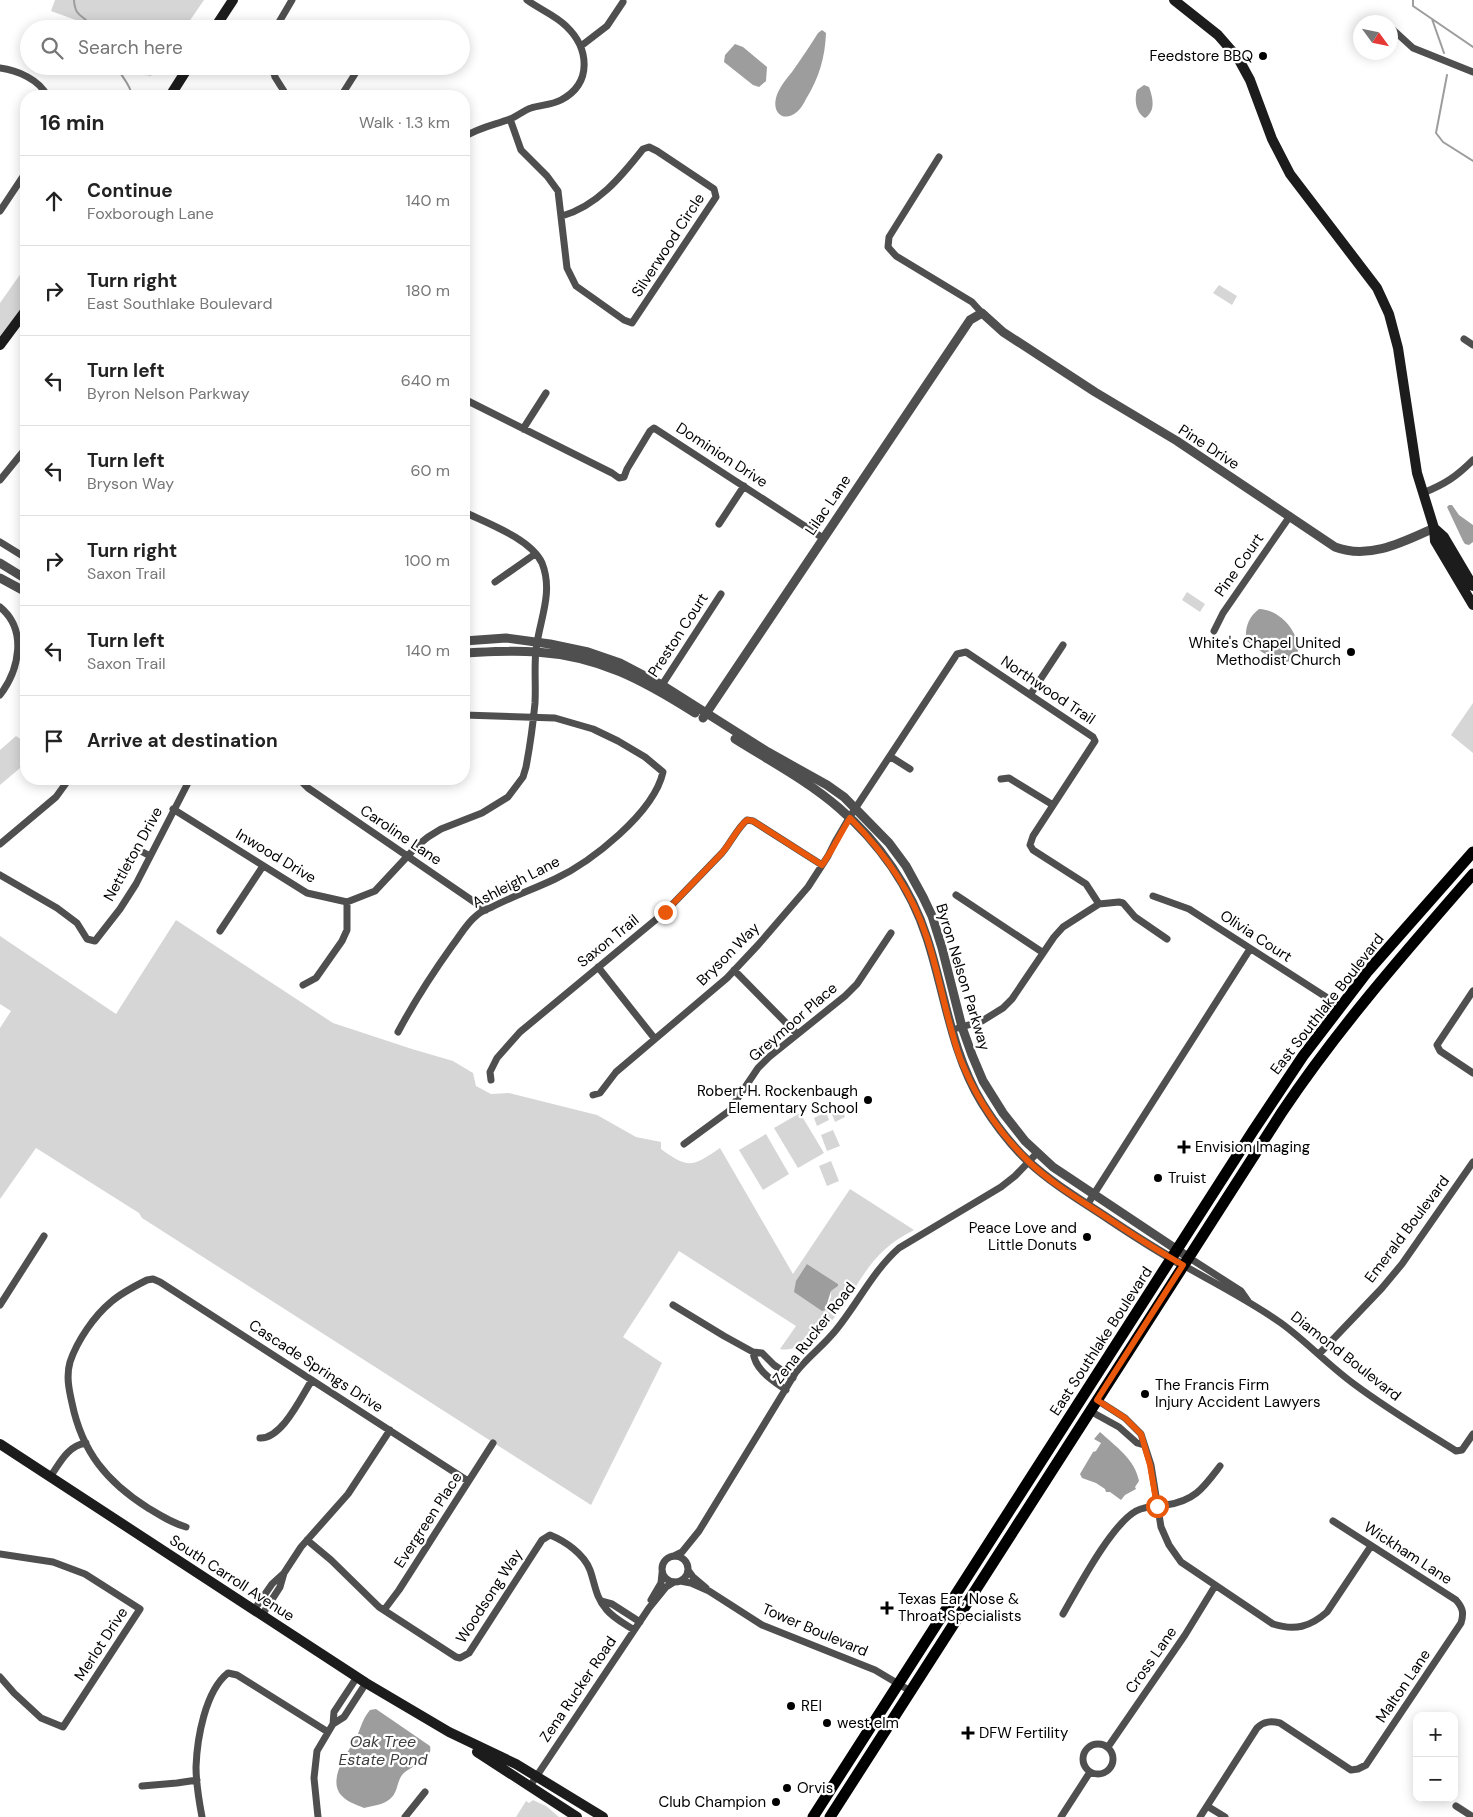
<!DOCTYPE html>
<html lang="en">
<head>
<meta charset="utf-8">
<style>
	:root { --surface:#fff; --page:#f6f6f6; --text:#222; --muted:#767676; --line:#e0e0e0 }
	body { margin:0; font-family:"DM Sans",sans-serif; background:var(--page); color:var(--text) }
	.controls { position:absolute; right:15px; bottom:15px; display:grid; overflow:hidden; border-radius:10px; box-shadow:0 2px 12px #0003 }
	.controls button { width:45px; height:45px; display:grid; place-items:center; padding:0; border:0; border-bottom:1px solid var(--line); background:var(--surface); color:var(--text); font:25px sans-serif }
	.compass { position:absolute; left:1353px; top:15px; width:45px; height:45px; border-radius:50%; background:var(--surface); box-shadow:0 2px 12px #0003; rotate:123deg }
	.stop { position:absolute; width:15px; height:15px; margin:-11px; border:4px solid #ea580c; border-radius:50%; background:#fff }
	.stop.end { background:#ea580c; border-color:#fff; box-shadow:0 1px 5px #0008 }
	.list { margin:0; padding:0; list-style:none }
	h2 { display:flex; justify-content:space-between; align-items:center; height:65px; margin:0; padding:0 20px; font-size:21px }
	h2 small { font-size:16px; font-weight:400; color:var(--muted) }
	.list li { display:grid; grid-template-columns:32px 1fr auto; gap:15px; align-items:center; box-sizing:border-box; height:90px; padding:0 20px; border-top:1px solid var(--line) }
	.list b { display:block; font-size:19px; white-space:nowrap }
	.list p { margin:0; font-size:16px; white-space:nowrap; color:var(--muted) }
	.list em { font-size:16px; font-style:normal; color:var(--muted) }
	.icon { flex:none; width:28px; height:28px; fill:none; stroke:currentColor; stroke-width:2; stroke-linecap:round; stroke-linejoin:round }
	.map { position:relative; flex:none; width:1473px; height:1817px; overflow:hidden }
	.search { position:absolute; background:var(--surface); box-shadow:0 2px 12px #0003; left:20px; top:20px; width:450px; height:55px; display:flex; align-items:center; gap:12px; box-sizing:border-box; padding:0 18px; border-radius:28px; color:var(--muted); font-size:19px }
	.panel { position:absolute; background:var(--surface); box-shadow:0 2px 12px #0003; left:20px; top:90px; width:450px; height:695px; border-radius:20px }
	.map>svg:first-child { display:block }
	.green { fill:#d6d6d6; fill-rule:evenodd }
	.water { fill:#9d9d9d }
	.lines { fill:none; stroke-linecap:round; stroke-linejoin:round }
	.stream { stroke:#9d9d9d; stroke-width:2 }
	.minor { stroke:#4f4f4f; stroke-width:7 }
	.tertiary { stroke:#4f4f4f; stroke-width:9 }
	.secondary { stroke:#1c1c1c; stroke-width:10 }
	.primary { stroke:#000; stroke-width:11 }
	.route { stroke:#ea580c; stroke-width:6 }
	.poi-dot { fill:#000; stroke:#fff; stroke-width:2 }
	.labels { text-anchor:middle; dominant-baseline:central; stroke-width:4.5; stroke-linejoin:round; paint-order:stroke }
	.poi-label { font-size:15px; fill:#000; stroke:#fff; text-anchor:start }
	.street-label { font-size:15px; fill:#000; stroke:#fff }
	.water-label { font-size:16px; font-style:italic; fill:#3e3e3e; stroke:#fff }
</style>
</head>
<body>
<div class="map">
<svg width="1473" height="1817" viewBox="0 0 1473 1817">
	<rect width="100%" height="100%" fill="#fff"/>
	<!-- green -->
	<path class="green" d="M 55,0 L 204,0 L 184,29 L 83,29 L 81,22 L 51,11 Z
		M 118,66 L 158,66 L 151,76 L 132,73 Z
		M 26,266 L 26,301 L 0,339 L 0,303 Z
		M 1219,285 L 1237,296 L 1232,305 L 1213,293 Z
		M 1187,592 L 1205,604 L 1200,612 L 1182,600 Z
		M 1473,703 L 1473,753 L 1451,735 Z
		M 16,736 L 26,743 L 26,763 L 0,785 L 0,750 Z
		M 176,920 L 333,1023 L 412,1049 L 453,1061 L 473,1073 L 476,1086 L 491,1094 L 509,1093 L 597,1115 L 636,1137 L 661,1142 L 661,1149 C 689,1170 693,1166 720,1148 L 793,1274 L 850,1189 L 914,1230 C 868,1253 863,1281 834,1318 C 825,1329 813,1338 802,1347 C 794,1347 788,1351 780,1349 L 796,1326 L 679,1251 L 623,1337 L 662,1363 L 591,1505 L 142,1218 L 139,1213 L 36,1148 L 0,1199 L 0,1028 L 11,1011 L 0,1004 L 0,936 L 116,1014 ZM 807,1264 L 838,1284 L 838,1286 L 831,1291 L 831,1297 L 825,1310 Z
		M 840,1103 L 845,1117 L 835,1122 L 829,1107 Z
		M 826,1112 L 829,1120 L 817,1126 L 814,1118 Z
		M 800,1113 L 824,1153 L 798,1168 L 774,1128 Z
		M 833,1130 L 840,1146 L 827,1151 L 821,1135 Z
		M 766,1134 L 789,1174 L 763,1190 L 739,1150 Z
		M 831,1161 L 839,1181 L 827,1186 L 819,1166 Z
		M 533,1800 L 546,1806 L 559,1817 L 516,1817 L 526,1801 L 529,1803 Z"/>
	<!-- water -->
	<path class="water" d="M 822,30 L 826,33 C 825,58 819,78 806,99 C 804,103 801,108 798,111 C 785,123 772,114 776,98 C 778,89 786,79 792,72 C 801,59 810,46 818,33 Z
		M 735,44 L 743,47 L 767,67 L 766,81 L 759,87 L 753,85 L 724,62 L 725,55 Z
		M 1144,85 L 1149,87 C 1153,98 1156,111 1145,118 C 1136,113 1134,100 1137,90 Z
		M 1449,505 L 1452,505 L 1459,515 L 1473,525 L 1473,542 L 1469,545 L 1465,544 L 1463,541 L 1447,507 Z
		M 1259,609 C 1293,610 1314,663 1283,662 C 1273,661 1253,646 1246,640 C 1245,626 1249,617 1259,609 Z
		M 807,1264 L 838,1284 L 838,1286 L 831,1291 L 825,1310 L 822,1311 L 794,1292 L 796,1281 Z
		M 1100,1432 C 1115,1446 1135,1459 1139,1481 L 1135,1487 L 1136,1489 L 1125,1495 L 1121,1500 L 1110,1492 L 1106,1492 L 1105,1489 L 1096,1483 L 1082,1478 L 1080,1474 L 1093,1452 L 1096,1451 L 1101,1443 L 1094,1439 Z
		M 376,1709 L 430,1746 C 433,1761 415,1764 405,1772 C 396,1779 399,1792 390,1799 C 383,1805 372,1806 364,1808 C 357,1805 348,1802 343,1797 C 327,1783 344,1756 353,1744 C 360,1733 361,1720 370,1710 Z"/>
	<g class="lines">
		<!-- stream -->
		<path class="stream" d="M 74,0 C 75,16 81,14 90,24 L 89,29
			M 1413,0 L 1413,6 L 1473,47
			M 1432,19 L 1444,53
			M 116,66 C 121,76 131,85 132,96
			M 1447,75 L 1436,133 L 1443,142 L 1473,161"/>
		<!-- minor -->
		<path class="minor" d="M 1390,27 L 1413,48 L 1473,72
			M 275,29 L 292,0
			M 385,29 L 391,25 L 397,26 L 402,29
			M 581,46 L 607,26 L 623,2
			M 272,66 L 275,77 L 287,96
			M 0,68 C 17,70 40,80 47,96
			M 341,96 L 360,66
			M 510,119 L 521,150 L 547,176 L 558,191 L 567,268 L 576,286 L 624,320 L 632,323 L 716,197 L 714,189 L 657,151 L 649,147 L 643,149 C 621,177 597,206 562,216
			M 464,137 C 480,127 494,125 510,119 C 518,116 524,110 531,108 C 540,105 552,105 561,100 C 593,83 589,48 566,26 C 555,15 539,9 527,0
			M 939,157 L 889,237 L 888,247 L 896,256 L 972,302 L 982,313
			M 0,211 L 26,172
			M 1464,339 L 1473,345
			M 464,399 L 612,473 L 619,478 L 624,477 L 627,469 L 650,431 L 654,428 L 823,538
			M 523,429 L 546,393
			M 0,480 L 26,448
			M 1423,493 C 1445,484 1456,477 1473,460
			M 719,524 L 744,486
			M 0,542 L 26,558
			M 495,582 L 535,554
			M 0,607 C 28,630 19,670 0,695
			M 1214,631 L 1223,613 L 1290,516
			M 660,688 L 721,594
			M 1030,695 L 1063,645
			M 891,757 L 910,769
			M 301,779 L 303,783 L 308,788 L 486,910
			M 1001,779 L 1009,778 L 1053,805
			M 173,809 L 307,893 L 347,902 L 375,891 L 417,846 L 428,837 L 441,829 L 482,813 L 508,797 L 523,777 L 526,767 C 530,746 533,724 535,703 C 536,685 534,667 536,650 C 539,621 554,593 542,563 C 531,539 487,523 464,512
			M 0,844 L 56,797 L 69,779
			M 137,849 L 150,856
			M 0,875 L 57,908 L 77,923 L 87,939 L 95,941 L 120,909 L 136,884 L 190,779
			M 956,895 L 1042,952
			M 1153,896 L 1189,909 L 1340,1006
			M 220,931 L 263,866
			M 598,967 L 655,1039
			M 734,970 L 797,1034
			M 303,985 L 316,978 L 342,941 L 347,930 L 347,902
			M 1473,991 L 1437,1045 L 1440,1051 L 1473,1073
			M 958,1028 L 982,1021 L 1003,1008 L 1012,999 L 1054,937 L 1063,927 L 1099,904 L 1119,902 L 1123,903 L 1135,917 L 1167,939
			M 398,1032 C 414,1002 432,974 452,946 C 460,936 466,924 476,916 C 480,912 487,909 492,907 C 513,896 534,889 555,879 C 591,862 654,813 663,772 L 645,757 L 618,741 L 593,729 L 555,718 L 464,715
			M 491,1080 L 490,1072 L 497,1058 L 520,1032 L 665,912 L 722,853 C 730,844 738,827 747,820 L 753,821 L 822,865
			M 593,1095 L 600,1093 L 616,1072 L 727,978 L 758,945 L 808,887 L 828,856 L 835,842 L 849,818 L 957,654 L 966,652 L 1093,737 L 1095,741 L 1033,836 L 1030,845 L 1033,850 L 1086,884 L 1099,904
			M 684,1144 L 729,1111 L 758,1068 L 769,1057 L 845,996 L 857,984 L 891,933
			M 1087,1205 L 1250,949
			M 1188,1257 L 1241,1291 L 1248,1301
			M 1183,1265 C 1216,1284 1250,1301 1281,1323 C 1307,1342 1328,1365 1354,1384 C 1386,1408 1421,1429 1456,1451 L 1462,1450 L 1473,1434
			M 0,1305 L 44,1236
			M 673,1305 L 724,1336 L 753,1352 L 762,1353 L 774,1365 L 793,1378
			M 753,1352 C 755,1370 772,1380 786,1390
			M 1319,1354 L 1382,1288 L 1402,1264 L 1473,1162
			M 1097,1400 L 1125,1418 L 1141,1434 L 1151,1465 L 1161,1527 L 1169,1545 L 1181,1562 L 1273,1624 C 1295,1631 1310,1627 1327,1612 L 1371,1546
			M 1090,1411 L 1119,1427 L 1137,1443 L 1144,1445
			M 260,1438 C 282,1439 301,1397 312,1380
			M 50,1477 C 60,1463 67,1446 86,1443
			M 186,1527 C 172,1523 161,1516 148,1508 C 107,1482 82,1452 72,1403 C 69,1390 66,1376 70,1362 C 77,1341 94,1316 111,1302 C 121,1293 135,1286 147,1280 L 153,1279 L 160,1282 L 468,1481
			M 307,1540 L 331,1560 L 379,1607 L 456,1657 L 460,1658 L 469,1653 L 542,1540 L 550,1535 C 565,1541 584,1554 590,1570 C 595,1584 596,1598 606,1609 C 613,1618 625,1624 634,1630
			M 0,1554 L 53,1562 L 85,1574 L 140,1609 L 63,1727 L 41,1718 L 14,1693 L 0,1677
			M662 1569a13 13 0 1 1 26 0a13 13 0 1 1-26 0Z
			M 674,1556 L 682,1552 L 699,1531 L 796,1372 C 808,1357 824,1345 836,1330 C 858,1303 873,1271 899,1248 L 1001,1187 L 1015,1176 L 1037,1153
			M 688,1570 L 693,1577 L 706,1588
			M 680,1581 L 691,1583 L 709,1591 L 762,1625 L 875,1670 L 912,1692
			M 651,1600 L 661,1583 L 662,1573
			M 601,1601 L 612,1604 L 640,1622
			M 254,1610 L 272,1584 L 284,1573 L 301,1547 L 348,1494 L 390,1430
			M 384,1610 L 399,1590 L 493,1443
			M 1063,1614 C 1078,1588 1111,1525 1136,1511 C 1145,1506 1156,1506 1166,1505 C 1195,1501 1204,1487 1220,1466
			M 262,1615 L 280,1587 L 284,1573
			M 333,1724 L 334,1712 L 357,1677
			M1083 1759a15 15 0 1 1 30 0a15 15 0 1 1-30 0Z
			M 1108,1747 L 1185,1635 L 1215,1586
			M 142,1786 L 177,1783 L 197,1780
			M 530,1786 L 649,1608 L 666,1587 L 674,1582
			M 1207,1806 L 1225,1817
			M 1456,1806 L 1473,1817
			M 202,1817 C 199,1801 196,1783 196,1767 C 197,1739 205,1691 228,1673 L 237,1675 L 328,1732
			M 318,1817 L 314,1778 L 317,1751 L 333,1724 L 344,1717 L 366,1683
			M 405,1817 L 425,1792
			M 1061,1817 L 1090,1772
			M 1200,1817 L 1257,1728 C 1264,1721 1271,1721 1280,1723 L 1351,1770 L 1358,1769 L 1366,1765 L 1461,1623 C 1464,1613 1463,1608 1456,1600 L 1333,1521"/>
		<!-- tertiary -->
		<path class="tertiary" d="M 0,563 L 26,579
			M 0,578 L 26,592
			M 464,641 L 506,638 L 550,644 L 588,652 L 620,663 L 662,685 L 768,752 L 827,785 L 844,797 L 889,843 L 906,866 L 923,897 L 932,916 L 942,948 L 962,1027 L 972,1055 L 983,1081 L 1003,1113 L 1025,1141 L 1053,1167 L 1188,1257
			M 464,653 C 488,652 512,650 536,652 C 599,656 643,680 695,713
			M 703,718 L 970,320 L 982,313 L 1003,332 L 1095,392 L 1177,441 L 1335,547 C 1369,560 1403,542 1434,528
			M 735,739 C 770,761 808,781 839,808 C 879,842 911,888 927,938 C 945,993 951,1052 982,1103 C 995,1124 1011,1145 1029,1162 C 1053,1184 1082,1201 1109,1219 C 1133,1235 1158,1251 1183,1265"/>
		<!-- secondary -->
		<path class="secondary" d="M 1174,0 L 1218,35 L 1238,58 L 1250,80 L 1272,139 L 1290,174 L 1377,288 L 1389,314 L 1398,348 L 1417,473 L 1434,528 L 1435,541 L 1473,605
			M 214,29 L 233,0
			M 170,96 L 189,66
			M 0,345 L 26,310
			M 1434,528 L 1444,537 L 1473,586
			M 0,1444 L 366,1683 L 449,1732 L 516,1764 L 603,1817
			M 477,1752 L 577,1817"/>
		<!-- primary -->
		<path class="primary" d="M 813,1817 L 1253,1131 L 1303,1056 L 1368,971 L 1473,852
			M 830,1817 L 1282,1112 C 1339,1027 1406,951 1473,874"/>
	</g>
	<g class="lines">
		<!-- route -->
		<path class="route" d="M 665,912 L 722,853 C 730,844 738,827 747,820 L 753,821 L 822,865 C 832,851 840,834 850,818 C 884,852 912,892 927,938 C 940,977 946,1019 960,1058 C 975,1096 999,1133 1029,1162 C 1052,1184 1082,1201 1109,1219 C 1133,1235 1158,1251 1183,1265 L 1097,1400 L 1125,1418 L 1141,1434 L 1150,1465 L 1157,1506"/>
	</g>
	<!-- markers -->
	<g class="poi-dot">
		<circle cx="1263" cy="56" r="5"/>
		<circle cx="1351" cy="652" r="5"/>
		<circle cx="868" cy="1100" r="5"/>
		<path d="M1181.5 1139.5h5v5h5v5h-5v5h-5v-5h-5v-5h5z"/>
		<circle cx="1158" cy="1178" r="5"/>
		<circle cx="1087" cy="1237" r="5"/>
		<circle cx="1145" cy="1394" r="5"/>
		<path d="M884.5 1600.5h5v5h5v5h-5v5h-5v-5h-5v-5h5z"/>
		<circle cx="791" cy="1706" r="5"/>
		<circle cx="827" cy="1723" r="5"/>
		<path d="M965.5 1725.5h5v5h5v5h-5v5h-5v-5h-5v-5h5z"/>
		<circle cx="787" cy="1788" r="5"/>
		<circle cx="776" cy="1802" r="5"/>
	</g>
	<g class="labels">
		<!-- poi labels -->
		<g class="poi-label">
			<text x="1253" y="56" text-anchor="end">Feedstore BBQ</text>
			<text x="1341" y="643" text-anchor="end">White's Chapel United<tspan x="1341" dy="17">Methodist Church</tspan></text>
			<text x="858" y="1091" text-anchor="end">Robert H. Rockenbaugh<tspan x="858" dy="17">Elementary School</tspan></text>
			<text x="1195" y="1147">Envision Imaging</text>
			<text x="1168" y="1178">Truist</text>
			<text x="1077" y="1228" text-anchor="end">Peace Love and<tspan x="1077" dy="17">Little Donuts</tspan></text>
			<text x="1155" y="1385">The Francis Firm<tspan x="1155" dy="17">Injury Accident Lawyers</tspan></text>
			<text x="898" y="1599">Texas Ear, Nose &amp;<tspan x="898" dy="17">Throat Specialists</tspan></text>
			<text x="801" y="1706">REI</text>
			<text x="837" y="1723">west elm</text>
			<text x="979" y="1733">DFW Fertility</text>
			<text x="797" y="1788">Orvis</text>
			<text x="766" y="1802" text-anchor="end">Club Champion</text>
		</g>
		<!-- street labels -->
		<g class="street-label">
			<text transform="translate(668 245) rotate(-57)">Silverwood Circle</text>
			<text transform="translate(1209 447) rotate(33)">Pine Drive</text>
			<text transform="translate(722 455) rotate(33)">Dominion Drive</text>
			<text transform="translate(828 505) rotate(-56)">Lilac Lane</text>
			<text transform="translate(1239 565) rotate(-55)">Pine Court</text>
			<text transform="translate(678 635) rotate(-57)">Preston Court</text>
			<text transform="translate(1048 690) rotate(34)">Northwood Trail</text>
			<text transform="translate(401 835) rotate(34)">Caroline Lane</text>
			<text transform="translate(133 854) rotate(-61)">Nettleton Drive</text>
			<text transform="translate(276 856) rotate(31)">Inwood Drive</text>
			<text transform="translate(516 882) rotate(-27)">Ashleigh Lane</text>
			<text transform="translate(1256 936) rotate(33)">Olivia Court</text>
			<text transform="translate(608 941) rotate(-39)">Saxon Trail</text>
			<text transform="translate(728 954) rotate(-45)">Bryson Way</text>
			<text transform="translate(963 977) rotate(73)">Byron Nelson Parkway</text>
			<text transform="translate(1327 1004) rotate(-52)">East Southlake Boulevard</text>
			<text transform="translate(793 1022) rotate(-41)">Greymoor Place</text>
			<text transform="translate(1407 1229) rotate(-53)">Emerald Boulevard</text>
			<text transform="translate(814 1333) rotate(-52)">Zena Rucker Road</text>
			<text transform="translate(1101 1341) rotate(-57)">East Southlake Boulevard</text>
			<text transform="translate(1346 1356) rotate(38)">Diamond Boulevard</text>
			<text transform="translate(316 1366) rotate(33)">Cascade Springs Drive</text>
			<text transform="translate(428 1520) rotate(-57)">Evergreen Place</text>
			<text transform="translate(1408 1553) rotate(33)">Wickham Lane</text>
			<text transform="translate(232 1578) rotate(33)">South Carroll Avenue</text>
			<text transform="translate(489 1596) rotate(-57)">Woodsong Way</text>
			<text transform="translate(815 1630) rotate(23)">Tower Boulevard</text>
			<text transform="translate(101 1644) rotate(-57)">Merlot Drive</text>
			<text transform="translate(1151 1660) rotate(-55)">Cross Lane</text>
			<text transform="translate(1403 1686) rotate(-56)">Malton Lane</text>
			<text transform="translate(578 1689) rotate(-56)">Zena Rucker Road</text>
		</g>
		<!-- water labels -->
		<g class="water-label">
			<text x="383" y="1741">Oak Tree<tspan x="383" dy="18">Estate Pond</tspan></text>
		</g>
	</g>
</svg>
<div class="controls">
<button>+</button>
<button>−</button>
</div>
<svg class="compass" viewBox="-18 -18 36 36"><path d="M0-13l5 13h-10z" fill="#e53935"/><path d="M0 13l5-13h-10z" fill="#767676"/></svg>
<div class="stop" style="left:1157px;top:1506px"></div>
<div class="stop end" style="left:665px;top:912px"></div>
<div class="search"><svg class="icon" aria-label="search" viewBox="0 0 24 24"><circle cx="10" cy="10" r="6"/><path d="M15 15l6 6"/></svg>Search here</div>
<section class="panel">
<h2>16 min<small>Walk · 1.3 km</small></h2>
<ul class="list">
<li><svg class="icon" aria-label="ahead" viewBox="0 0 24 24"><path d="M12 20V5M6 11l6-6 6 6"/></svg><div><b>Continue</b><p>Foxborough Lane</p></div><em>140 m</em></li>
<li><svg class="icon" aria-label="right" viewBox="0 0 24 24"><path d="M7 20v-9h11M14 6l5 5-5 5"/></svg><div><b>Turn right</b><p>East Southlake Boulevard</p></div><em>180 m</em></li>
<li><svg class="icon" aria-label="left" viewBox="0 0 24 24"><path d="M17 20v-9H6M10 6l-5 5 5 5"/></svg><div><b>Turn left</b><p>Byron Nelson Parkway</p></div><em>640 m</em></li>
<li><svg class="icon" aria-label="left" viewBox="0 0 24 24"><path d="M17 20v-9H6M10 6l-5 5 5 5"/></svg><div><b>Turn left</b><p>Bryson Way</p></div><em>60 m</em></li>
<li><svg class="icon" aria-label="right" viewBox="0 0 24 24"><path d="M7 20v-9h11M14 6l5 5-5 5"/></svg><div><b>Turn right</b><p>Saxon Trail</p></div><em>100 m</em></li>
<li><svg class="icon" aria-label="left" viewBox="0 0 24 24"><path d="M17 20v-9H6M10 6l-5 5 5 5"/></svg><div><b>Turn left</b><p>Saxon Trail</p></div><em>140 m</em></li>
<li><svg class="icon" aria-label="arrive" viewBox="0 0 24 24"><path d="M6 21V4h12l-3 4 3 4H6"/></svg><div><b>Arrive at destination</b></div></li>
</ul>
</section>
</div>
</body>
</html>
